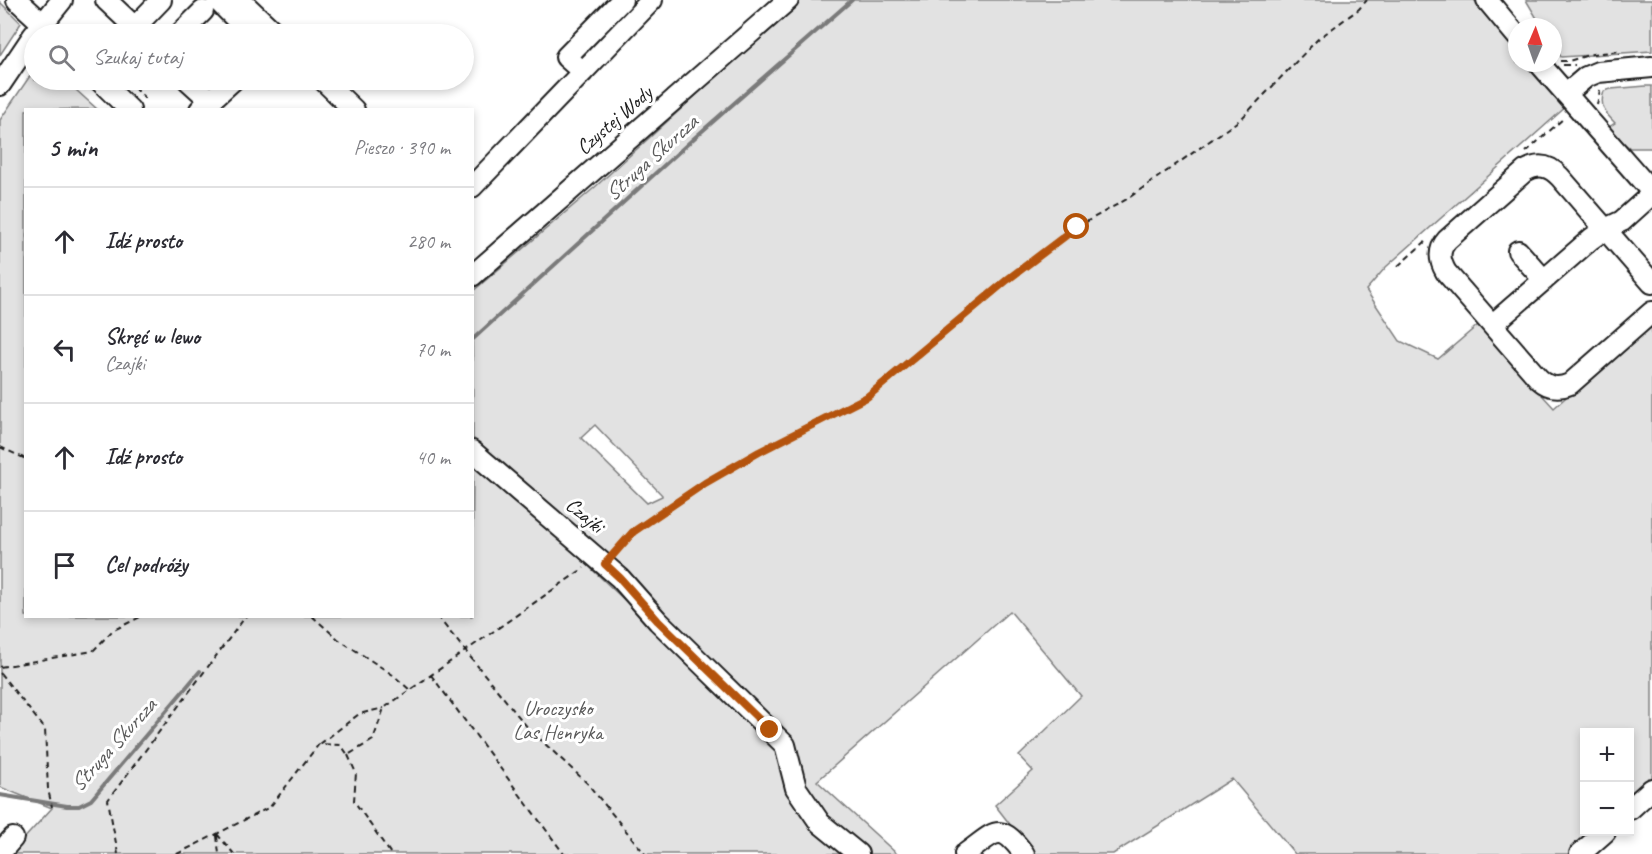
<!DOCTYPE html>
<html lang="pl">
<head>
<meta charset="utf-8">
<style>
	:root { --surface:#fff; --page:#f7f7f7; --text:#2b2b33; --muted:#7c7c81; --line:#e1e1e2 }
	body { margin:0; font-family:Caveat,sans-serif; background:var(--page); color:var(--text) }
	.controls { position:absolute; right:18px; bottom:18px; display:grid; overflow:hidden; border-radius:0px; box-shadow:0 3px 9px #0003 }
	.controls button { width:54px; height:54px; display:grid; place-items:center; padding:0; border:0; border-bottom:2px solid var(--line); background:var(--surface); color:var(--text); font:30px sans-serif }
	.compass { position:absolute; left:1508px; top:18px; width:54px; height:54px; border-radius:50%; background:var(--surface); box-shadow:0 3px 9px #0003; rotate:2deg }
	.stop { position:absolute; width:18px; height:18px; margin:-14px; border:4px solid #b45309; border-radius:50%; background:#fff }
	.stop.end { background:#b45309; border-color:#fff; box-shadow:0 2px 6px #0008 }
	.list { margin:0; padding:0; list-style:none }
	h2 { display:flex; justify-content:space-between; align-items:center; height:78px; margin:0; padding:0 24px; font-size:26px }
	h2 small { font-size:20px; font-weight:400; color:var(--muted) }
	.list li { display:grid; grid-template-columns:39px 1fr auto; gap:18px; align-items:center; box-sizing:border-box; height:108px; padding:0 24px; border-top:2px solid var(--line) }
	.list b { display:block; font-size:22px; white-space:nowrap }
	.list p { margin:0; font-size:20px; white-space:nowrap; color:var(--muted) }
	.list em { font-size:20px; font-style:normal; color:var(--muted) }
	.icon { flex:none; width:33px; height:33px; fill:none; stroke:currentColor; stroke-width:2; stroke-linecap:round; stroke-linejoin:round }
	.map { position:relative; flex:none; width:1652px; height:854px; overflow:hidden }
	.search { position:absolute; background:var(--surface); box-shadow:0 3px 9px #0003; left:24px; top:24px; width:450px; height:66px; display:flex; align-items:center; gap:15px; box-sizing:border-box; padding:0 21px; border-radius:33px; color:var(--muted); font-size:22px }
	.panel { position:absolute; background:var(--surface); box-shadow:0 3px 9px #0003; left:24px; top:108px; width:450px; height:510px; border-radius:0px }
	.map>svg:first-child { display:block }
	.green { fill:#e2e2e2; stroke:#7f7f7f; stroke-width:1.5; fill-rule:evenodd }
	.lines { fill:none; stroke-linecap:round; stroke-linejoin:round }
	.stream { stroke:#7a7a7a; stroke-width:4 }
	.minor-casing { stroke:#1c1c1c; stroke-width:24 }
	.path { stroke:#1c1c1c; stroke-width:2; stroke-dasharray:6 4.5; stroke-linecap:butt }
	.minor { stroke:#fff; stroke-width:20 }
	.route { stroke:#b45309; stroke-width:8 }
	.labels { text-anchor:middle; dominant-baseline:central; stroke-width:6; stroke-linejoin:round; paint-order:stroke }
	.street-label { font-size:21px; fill:#1c1c1c; stroke:#fff }
	.park-label { font-size:21px; fill:#575757; stroke:#fff }
	.water-label { font-size:22px; font-style:italic; fill:#5a5a5a; stroke:#fff }
</style>
</head>
<body>
<div class="map">
<svg width="1652" height="854" viewBox="0 0 1652 854">
	<rect width="100%" height="100%" fill="#fff"/>
	<filter id="ink" filterUnits="userSpaceOnUse"><feTurbulence type="fractalNoise" baseFrequency=".0167" numOctaves="2"/><feDisplacementMap in="SourceGraphic" scale="12" xChannelSelector="R" yChannelSelector="G"/><feConvolveMatrix kernelMatrix="1 2 1 2 8 2 1 2 1" color-interpolation-filters="sRGB"/></filter>
	<g filter="url(#ink)">
		<!-- green -->
		<path class="green" d="M 801,0 L 1474,0 L 1517,48 L 1517,63 L 1530,63 L 1568,105 L 1386,267 L 1366,290 L 1400,341 L 1438,359 L 1478,325 L 1554,408 L 1652,320 L 1652,784 L 1630,804 L 1630,732 L 1584,732 L 1584,832 L 1600,832 L 1575,854 L 1295,854 L 1232,779 L 1113,854 L 1033,854 L 995,805 L 1033,771 L 1019,756 L 1081,696 L 1010,611 L 817,781 L 897,854 L 10,854 L 52,808 L 0,787 L 0,120 L 34,70 L 34,80 L 65,80 L 97,109 L 26,110 L 26,616 L 472,616 L 473,457 L 792,758 L 521,483 L 473,438 L 472,292 L 594,188 ZM 595,425 L 662,495 L 662,496 L 647,503 L 581,438 Z
			M 1526,0 L 1652,0 L 1652,51 L 1561,57 L 1553,44 L 1553,27 L 1542,27 Z
			M 0,2 L 21,23 L 0,55 Z
			M 1646,86 L 1652,86 L 1652,148 L 1630,148 L 1606,129 L 1615,123 C 1605,113 1599,106 1604,91 L 1611,89 Z"/>
		<g class="lines">
			<!-- stream -->
			<path class="stream" d="M 472,340 L 692,140 L 852,0
				M 0,795 L 67,806 L 79,806 L 91,800 L 200,671"/>
			<!-- minor casing -->
			<g class="minor-casing">
				<path id="minor" d="M 17,0 L 54,34
					M 106,0 L 142,34
					M 217,0 L 251,34
					M 240,0 L 276,34
					M 1487,0 L 1517,36
					M 134,28 L 161,0
					M 180,34 L 203,11
					M 1539,63 L 1652,192
					M 583,72 L 566,57 L 622,0
					M 99,80 L 130,110
					M 188,80 L 210,100
					M 323,80 L 354,110
					M 0,85 L 33,36 L 62,0
					M 1566,94 L 1586,77 L 1598,72 L 1652,67
					M 200,110 L 233,80
					M 472,187 L 652,0
					M 1518,251 L 1544,280
					M 472,276 L 788,0
					M 1652,283 L 1560,177 C 1550,166 1539,163 1525,171 L 1447,240 C 1438,250 1439,260 1446,272 L 1539,379 C 1549,388 1558,389 1570,384 L 1652,312
					M 1492,325 L 1591,239 L 1605,229 L 1622,221 L 1652,194
					M 472,451 L 620,578 L 658,621 L 785,745 L 796,788 L 820,823 L 858,854
					M 1630,809 L 1652,789
					M 0,853 L 13,838
					M 965,854 C 995,833 999,820 1024,854
					M 1580,854 L 1605,832"/>
			</g>
			<!-- path -->
			<path class="path" d="M 1560,61 L 1569,61 L 1592,54 L 1620,51 L 1620,54
				M 1563,65 L 1575,65
				M 126,80 L 144,97 L 144,99
				M 1597,105 L 1600,90
				M 1526,152 L 1564,118
				M 1398,266 L 1425,242
				M 0,447 L 26,459
				M 615,553 L 633,532 L 705,483 L 759,452 L 867,397 L 1007,280 L 1077,227 L 1127,199 L 1241,119 L 1318,39 L 1359,9 L 1367,0
				M 312,616 L 338,639 L 393,675 L 410,690
				M 437,616 L 528,728 L 587,783 L 645,854
				M 0,667 L 93,651 L 112,631 L 142,616
				M 0,673 L 45,729 L 48,789 L 52,807
				M 431,675 L 564,854
				M 320,744 L 359,714 L 384,708
				M 348,755 L 356,773 L 354,801 L 391,854
				M 217,834 L 234,854
				M 217,836 L 219,854
				M 118,854 L 108,800 L 246,616
				M 177,854 L 270,807 L 319,744 L 341,745 L 348,755 L 373,740 L 384,708 L 584,568"/>
			<!-- minor -->
			<use href="#minor" class="minor"/>
		</g>
	</g>
	<g class="lines" filter="url(#ink)">
		<!-- route -->
		<path class="route" d="M 770,730 L 658,621 L 620,578 L 605,564 L 633,532 L 705,483 L 759,452 L 867,397 L 1007,280 L 1077,227"/>
	</g>
	<g class="labels">
		<!-- street labels -->
		<g class="street-label">
			<text transform="translate(614 120) rotate(-41)">Czystej Wody</text>
			<text transform="translate(585 515) rotate(40)">Czajki</text>
		</g>
		<!-- park labels -->
		<g class="park-label">
			<text x="558" y="708">Uroczysko<tspan x="558" dy="24">Las Henryka</tspan></text>
		</g>
		<!-- water labels -->
		<g class="water-label">
			<text transform="translate(651 158) rotate(-42)">Struga Skurcza</text>
			<text transform="translate(113 745) rotate(-48)">Struga Skurcza</text>
		</g>
	</g>
</svg>
<div class="controls">
<button>+</button>
<button>−</button>
</div>
<svg class="compass" viewBox="-18 -18 36 36"><path d="M0-13l5 13h-10z" fill="#e53935"/><path d="M0 13l5-13h-10z" fill="#7c7c81"/></svg>
<div class="stop" style="left:1077px;top:227px"></div>
<div class="stop end" style="left:770px;top:730px"></div>
<div class="search"><svg class="icon" aria-label="search" viewBox="0 0 24 24"><circle cx="10" cy="10" r="6"/><path d="M15 15l6 6"/></svg>Szukaj tutaj</div>
<section class="panel">
<h2>5 min<small>Pieszo · 390 m</small></h2>
<ul class="list">
<li><svg class="icon" aria-label="ahead" viewBox="0 0 24 24"><path d="M12 20V5M6 11l6-6 6 6"/></svg><div><b>Idź prosto</b></div><em>280 m</em></li>
<li><svg class="icon" aria-label="left" viewBox="0 0 24 24"><path d="M17 20v-9H6M10 6l-5 5 5 5"/></svg><div><b>Skręć w lewo</b><p>Czajki</p></div><em>70 m</em></li>
<li><svg class="icon" aria-label="ahead" viewBox="0 0 24 24"><path d="M12 20V5M6 11l6-6 6 6"/></svg><div><b>Idź prosto</b></div><em>40 m</em></li>
<li><svg class="icon" aria-label="arrive" viewBox="0 0 24 24"><path d="M6 21V4h12l-3 4 3 4H6"/></svg><div><b>Cel podróży</b></div></li>
</ul>
</section>
</div>
</body>
</html>
